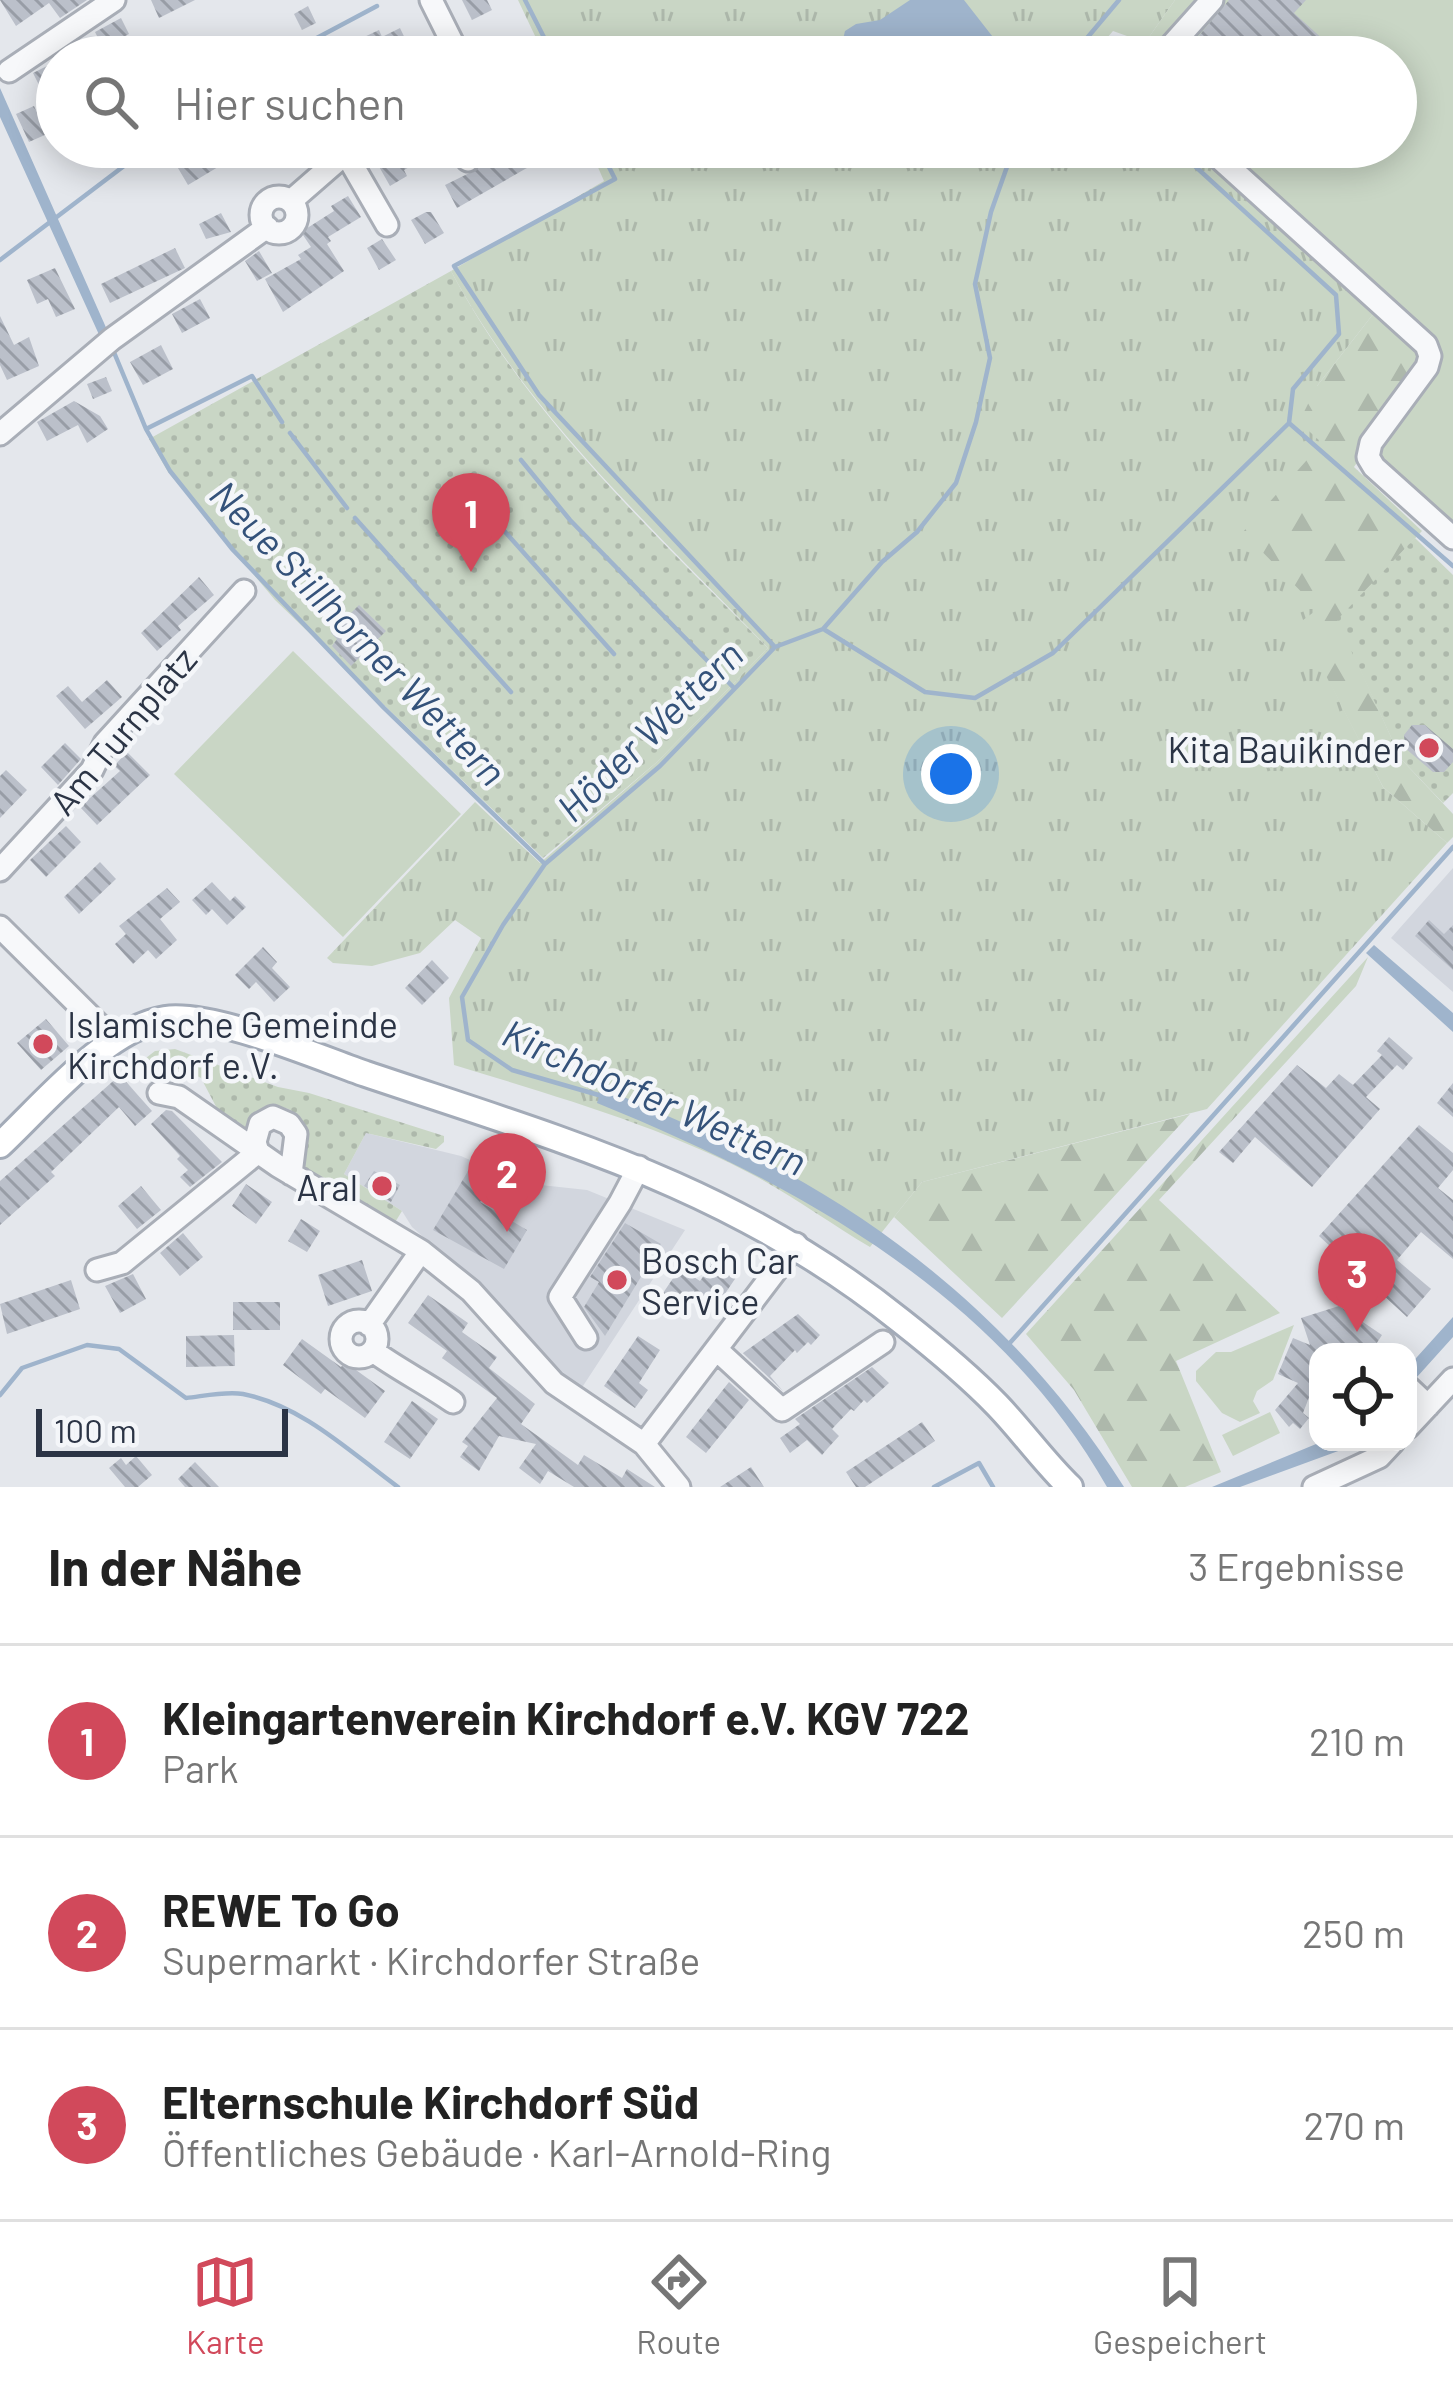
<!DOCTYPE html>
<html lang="de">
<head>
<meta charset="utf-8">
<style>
	:root { --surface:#fff; --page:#f2f2f2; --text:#222; --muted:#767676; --line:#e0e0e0; --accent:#d1495b }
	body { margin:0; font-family:Barlow,sans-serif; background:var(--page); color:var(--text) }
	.controls { position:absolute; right:36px; bottom:36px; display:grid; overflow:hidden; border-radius:24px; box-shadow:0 6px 30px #0003 }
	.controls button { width:108px; height:108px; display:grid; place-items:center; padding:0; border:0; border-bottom:3px solid var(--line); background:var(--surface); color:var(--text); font:60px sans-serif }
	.scale { position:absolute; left:36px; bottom:30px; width:252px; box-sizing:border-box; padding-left:12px; border:6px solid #2b3445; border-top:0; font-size:33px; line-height:42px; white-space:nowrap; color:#2b3445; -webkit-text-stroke:9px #f4f6f9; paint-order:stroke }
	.you { position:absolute; left:951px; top:774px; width:42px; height:42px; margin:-30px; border:9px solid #fff; border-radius:50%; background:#1a73e8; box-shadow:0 0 0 18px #1a73e833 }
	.badge { display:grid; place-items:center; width:78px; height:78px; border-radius:50%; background:var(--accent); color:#fff; font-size:39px; font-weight:700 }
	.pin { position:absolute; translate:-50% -99px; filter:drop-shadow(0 3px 6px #0008) }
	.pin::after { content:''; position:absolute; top:63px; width:42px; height:36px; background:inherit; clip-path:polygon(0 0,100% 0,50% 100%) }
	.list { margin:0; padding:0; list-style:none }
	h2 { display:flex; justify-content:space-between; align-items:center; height:156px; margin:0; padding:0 48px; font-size:51px }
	h2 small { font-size:39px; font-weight:400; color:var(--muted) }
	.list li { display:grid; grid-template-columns:78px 1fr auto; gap:36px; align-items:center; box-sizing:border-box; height:192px; padding:0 48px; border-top:3px solid var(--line) }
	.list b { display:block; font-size:45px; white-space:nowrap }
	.list p { margin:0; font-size:39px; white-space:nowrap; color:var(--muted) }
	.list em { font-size:39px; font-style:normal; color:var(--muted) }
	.icon { flex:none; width:66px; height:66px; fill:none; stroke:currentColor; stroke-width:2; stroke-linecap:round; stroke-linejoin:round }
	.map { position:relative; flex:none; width:1453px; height:1487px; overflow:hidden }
	.search { position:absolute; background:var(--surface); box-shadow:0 6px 30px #0003; left:36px; right:36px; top:36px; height:132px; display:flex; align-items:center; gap:30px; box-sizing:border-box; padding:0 42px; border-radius:66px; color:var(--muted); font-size:45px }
	.sheet { height:732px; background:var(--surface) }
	nav { display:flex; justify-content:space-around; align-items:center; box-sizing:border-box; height:168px; border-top:3px solid var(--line); background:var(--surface); font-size:33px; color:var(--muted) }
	nav a { display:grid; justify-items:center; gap:6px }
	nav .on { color:var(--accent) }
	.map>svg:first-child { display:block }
	.built { fill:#d2d6de }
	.grass { fill:url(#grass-tufts) }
	.forest { fill:url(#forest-firs) }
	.park { fill:url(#park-dots) }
	.pitch { fill:#c9d6c5 }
	.water { fill:#9fb4cc }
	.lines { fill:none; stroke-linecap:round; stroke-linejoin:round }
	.stream { stroke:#9fb4cc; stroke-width:4.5 }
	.building { fill:url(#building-back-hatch) }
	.minor-casing { stroke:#a9aeb7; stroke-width:27 }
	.major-casing { stroke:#a3abb8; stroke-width:30 }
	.minor { stroke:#f7f8fa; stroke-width:21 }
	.major { stroke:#fff; stroke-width:24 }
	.poi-dot { fill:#d1495b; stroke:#f4f6f9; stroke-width:4.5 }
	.labels { text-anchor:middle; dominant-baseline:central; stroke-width:9; stroke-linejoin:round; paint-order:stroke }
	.street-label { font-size:36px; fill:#2b3445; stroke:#f4f6f9 }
	.poi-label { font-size:36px; fill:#2b3445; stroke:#f4f6f9; text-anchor:end }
	.water-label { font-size:39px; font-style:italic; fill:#34527a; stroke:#f4f6f9 }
</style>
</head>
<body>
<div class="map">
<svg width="1453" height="1487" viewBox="0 0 1453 1487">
	<defs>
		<pattern id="grass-tufts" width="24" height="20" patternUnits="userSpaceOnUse" patternTransform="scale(3)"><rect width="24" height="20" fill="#c9d6c5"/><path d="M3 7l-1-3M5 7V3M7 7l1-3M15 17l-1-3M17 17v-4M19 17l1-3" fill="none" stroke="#adb8ab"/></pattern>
		<pattern id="forest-firs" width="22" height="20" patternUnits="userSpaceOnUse" patternTransform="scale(3)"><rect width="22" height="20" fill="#c9d6c5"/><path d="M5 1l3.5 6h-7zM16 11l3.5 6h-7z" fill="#adb8ab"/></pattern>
		<pattern id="park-dots" width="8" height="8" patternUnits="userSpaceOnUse" patternTransform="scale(3)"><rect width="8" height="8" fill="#c9d6c5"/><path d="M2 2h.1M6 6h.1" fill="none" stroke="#adb8ab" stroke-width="1.8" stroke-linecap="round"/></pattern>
		<pattern id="building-back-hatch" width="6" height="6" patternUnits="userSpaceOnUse" patternTransform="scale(3)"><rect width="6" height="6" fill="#bbc0ca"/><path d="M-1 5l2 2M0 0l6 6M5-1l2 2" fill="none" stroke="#989da6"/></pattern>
	</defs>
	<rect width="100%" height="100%" fill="#e4e7ec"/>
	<!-- built -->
	<path class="built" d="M 1453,868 L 1453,992 L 1391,938 Z
		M 366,1133 L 461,1156 L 522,1183 L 587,1190 L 685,1230 L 581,1389 L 540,1358 L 479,1286 L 412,1227 L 402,1211 L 344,1174 Z"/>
	<!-- grass -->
	<path class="grass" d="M 518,0 L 1175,0 L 1135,57 L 1127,36 L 1113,31 L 1095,52 L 1099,57 L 545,57 Z
		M 589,147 L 1196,147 L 1374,313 L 1317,386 L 1323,442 L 1319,610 L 1300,623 L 1383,787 L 1447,843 L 1207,1109 L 922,1182 L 870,1247 C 833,1225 797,1199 759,1178 C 667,1128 555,1096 454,1065 L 449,998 L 481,938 L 455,920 L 420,953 L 372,966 L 333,963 L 327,958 L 475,802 L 540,863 L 657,762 L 768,648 C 654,529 529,417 451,271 L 604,181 Z"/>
	<!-- forest -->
	<path class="forest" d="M 1374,313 L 1422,356 L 1420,369 L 1354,467 L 1422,531 L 1338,620 L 1401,759 L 1453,814 L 1453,837 L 1447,843 L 1383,787 L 1299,623 L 1318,609 L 1243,532 L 1322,443 L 1299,422 L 1317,386 Z
		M 1368,957 L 1356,986 L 1159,1200 L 1280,1313 L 1176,1361 L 1221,1472 L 1185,1487 L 1132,1487 L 1074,1390 L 1026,1334 Z
		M 1190,1114 L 1002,1318 L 894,1217 L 922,1182 Z"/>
	<!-- park -->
	<path class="park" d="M 451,271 C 529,418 652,531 768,648 L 657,762 L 543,858 L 275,600 L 168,472 L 149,439 Z
		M 1415,538 L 1453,575 L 1453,793 L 1443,803 L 1401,759 L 1337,620 Z
		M 175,1049 L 278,1087 L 309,1093 L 444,1136 L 444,1142 L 436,1149 L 366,1133 L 344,1174 L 402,1211 L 394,1224 L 305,1173 C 304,1159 307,1137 302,1124 C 289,1093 252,1110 246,1136 L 221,1116 L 201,1078 L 184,1069 L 153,1069 L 142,1061 L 155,1051 Z"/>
	<!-- pitch -->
	<path class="pitch" d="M 1175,0 L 1453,0 L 1453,525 L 1374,456 L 1436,371 L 1438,346 L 1214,147 L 1396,147 L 1396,57 L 1135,57 Z
		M 293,651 L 461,814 L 343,937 L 174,774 Z
		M 1294,1325 L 1273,1380 L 1257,1391 L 1253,1401 L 1260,1413 L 1240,1422 L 1222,1413 L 1196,1381 L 1196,1371 L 1216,1352 L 1231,1352 Z
		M 1270,1412 L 1280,1433 L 1233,1456 L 1222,1435 Z"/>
	<!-- water -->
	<path class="water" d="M 910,0 L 964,0 L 996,41 L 1001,57 L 846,57 L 841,48 L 845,31 L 856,24 L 880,20 Z
		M 0,88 L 108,332 L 101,339 L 0,117 Z
		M 1374,945 L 1453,1013 L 1453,1032 L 1366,953 Z
		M 602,1087 C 663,1115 727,1140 785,1172 C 922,1247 1041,1354 1124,1487 L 1107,1487 C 997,1293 796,1184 597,1103 Z
		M 1453,1317 L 1453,1337 L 1408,1387 L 1408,1367 Z
		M 1321,1442 L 1353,1442 L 1341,1450 L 1240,1487 L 1212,1487 Z"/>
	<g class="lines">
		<!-- stream -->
		<path class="stream" d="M 525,0 L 554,57
			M 281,57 L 377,6
			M 1071,57 L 1119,0
			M 599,147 L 615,179 L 454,266 L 539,395 L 775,647
			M 1174,147 L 1336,295 L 1339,334 L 1293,389 L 1289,423 L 1453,566
			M 0,260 L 149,147
			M 113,350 L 146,429 L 170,471 L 233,550 L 384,708 L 545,864
			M 146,429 L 252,376 L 282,422
			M 290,433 L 347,508
			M 521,460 L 570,520 L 734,688
			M 475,498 L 614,654
			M 355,518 L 511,692
			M 825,630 L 925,692 L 975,698 L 1053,653 L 1289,423
			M 602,1096 L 512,1070 L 468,1040 L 462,997 L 503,925 L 545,864 L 660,766 L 775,647 L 823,629 L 882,562 L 917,532 L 956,483 L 976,422 L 990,358 L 975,284 L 991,212 L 1014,147
			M 1008,1345 L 1453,847
			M 0,1395 L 22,1368 L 87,1345 L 119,1349 L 186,1398 C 204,1396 226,1391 243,1394 C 303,1406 350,1452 398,1487
			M 934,1487 L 979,1463 L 993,1487"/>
	</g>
	<!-- building -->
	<path class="building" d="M 0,0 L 87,0 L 60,18 L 49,3 L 16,26 Z
		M 151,0 L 195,0 L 159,18 Z
		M 462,0 L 487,0 L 492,10 L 472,20 Z
		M 1229,0 L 1306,0 L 1294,13 L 1326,42 L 1312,57 L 1181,57 Z
		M 308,6 L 316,23 L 302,30 L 294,14 Z
		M 121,18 L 129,34 L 103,48 L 95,32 Z
		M 400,28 L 411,51 L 399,57 L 348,57 L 343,47 L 379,30 L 382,37 Z
		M 57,61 L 57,84 L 42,91 L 33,73 Z
		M 34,106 L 47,134 L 29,142 L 16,114 Z
		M 201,147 L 212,147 L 223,164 L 188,185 L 175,163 Z
		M 405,147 L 422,147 L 427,157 L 404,170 L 407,176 L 390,186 L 377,163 Z
		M 522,147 L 592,147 L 559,164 L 553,153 L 457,208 L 445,185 Z
		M 348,196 L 361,217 L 328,237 L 331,241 L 327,244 L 344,271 L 283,312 L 265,279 L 301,259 L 298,255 L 311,247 L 301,232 L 334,211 L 331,206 Z
		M 426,212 L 431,212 L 444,233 L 425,244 L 411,220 Z
		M 221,213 L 231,232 L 206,239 L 199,224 Z
		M 382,239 L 396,260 L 379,270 L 367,248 Z
		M 175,248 L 185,268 L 110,303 L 101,284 Z
		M 259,251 L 272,273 L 257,281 L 245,261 Z
		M 55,268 L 75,309 L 56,317 L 48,299 L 37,304 L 27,280 Z
		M 200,299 L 210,318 L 182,333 L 172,314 Z
		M 0,316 L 14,345 L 29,337 L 39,366 L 7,380 L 0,365 Z
		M 161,345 L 173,369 L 143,385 L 130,362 Z
		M 106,377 L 112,391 L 93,399 L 87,384 Z
		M 74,401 L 100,416 L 108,429 L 87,443 L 78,425 L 47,441 L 37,422 Z
		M 199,577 L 214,595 L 178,626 L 181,630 L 157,651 L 141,633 Z
		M 359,605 L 386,631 L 351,666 L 332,646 L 337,639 L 331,633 Z
		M 107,680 L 122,697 L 85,729 L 56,696 L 68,686 L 82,702 Z
		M 1412,725 L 1425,725 L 1453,749 L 1453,762 L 1444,772 L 1433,772 L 1405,748 L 1404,735 Z
		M 65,743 L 81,759 L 58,785 L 41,767 Z
		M 127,752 L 150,775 L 97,825 L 80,807 L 120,771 L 114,766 Z
		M 6,770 L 27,790 L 0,818 L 0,776 Z
		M 66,826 L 81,842 L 46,877 L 30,860 Z
		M 100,862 L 116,879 L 79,914 L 64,897 Z
		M 212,882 L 230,901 L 235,896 L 246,907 L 227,925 L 212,909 L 206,915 L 192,900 Z
		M 167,888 L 180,902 L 160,919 L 177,940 L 156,959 L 148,950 L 133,964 L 115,944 L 126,934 L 119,926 Z
		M 1429,920 L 1444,934 L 1453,925 L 1453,970 L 1415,936 Z
		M 263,947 L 277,962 L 272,968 L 290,987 L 274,1002 L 256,982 L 249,989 L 235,975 Z
		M 432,960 L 449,978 L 422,1005 L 405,988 Z
		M 46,1019 L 69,1046 L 41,1070 L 17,1043 Z
		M 1389,1037 L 1413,1058 L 1403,1070 L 1397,1065 L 1366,1097 L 1380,1109 L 1312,1187 L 1255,1137 L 1233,1163 L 1219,1152 L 1297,1065 L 1326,1088 L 1339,1074 L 1353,1085 L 1382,1055 L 1377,1051 Z
		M 120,1075 L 152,1111 L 135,1126 L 119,1107 L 51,1172 L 55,1176 L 0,1225 L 0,1181 Z
		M 1453,1083 L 1453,1117 L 1437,1103 Z
		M 166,1110 L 172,1111 L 222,1162 L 190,1187 L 180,1177 L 188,1170 L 177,1159 L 180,1156 L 151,1124 Z
		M 1419,1125 L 1453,1153 L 1453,1170 L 1438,1188 L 1453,1200 L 1453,1259 L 1421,1232 L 1397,1260 L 1431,1289 L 1407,1317 L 1319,1236 Z
		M 471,1166 L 494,1179 L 480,1202 L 527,1230 L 504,1269 L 433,1230 Z
		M 374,1171 L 400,1185 L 391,1202 L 364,1186 Z
		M 246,1184 L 272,1202 L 256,1224 L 232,1206 Z
		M 141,1186 L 161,1210 L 137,1229 L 118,1206 Z
		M 301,1219 L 320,1231 L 307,1252 L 288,1241 Z
		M 625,1223 L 661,1244 L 605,1336 L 584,1307 L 599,1282 L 590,1277 Z
		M 183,1233 L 203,1257 L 180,1276 L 160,1253 Z
		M 716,1258 L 739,1273 L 716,1307 L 693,1291 L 680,1310 L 661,1296 L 680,1268 L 700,1281 Z
		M 362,1260 L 372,1291 L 328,1306 L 318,1275 Z
		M 133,1274 L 146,1299 L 120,1313 L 105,1286 Z
		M 71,1280 L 80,1309 L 7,1334 L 0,1304 Z
		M 428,1295 L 468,1323 L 462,1332 L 497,1357 L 489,1368 L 535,1404 L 521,1424 L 578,1465 L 584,1455 L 622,1478 L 627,1469 L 655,1487 L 574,1487 L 548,1471 L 540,1484 L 519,1468 L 536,1444 L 499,1436 L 479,1471 L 460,1457 L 468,1446 L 462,1442 L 497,1398 L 442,1358 L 447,1351 L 408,1323 Z
		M 233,1302 L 280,1302 L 280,1330 L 233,1330 Z
		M 1339,1306 L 1382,1335 L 1371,1352 L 1318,1352 L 1318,1374 L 1303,1413 L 1309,1418 L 1300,1429 L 1293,1423 L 1289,1427 L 1275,1410 L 1298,1383 L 1278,1374 L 1293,1338 L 1310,1345 L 1301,1318 Z
		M 798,1314 L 820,1335 L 811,1345 L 808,1342 L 797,1353 L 795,1350 L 770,1376 L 783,1391 L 743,1353 Z
		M 234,1335 L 235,1366 L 186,1367 L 186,1336 Z
		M 638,1336 L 660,1350 L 639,1383 L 648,1390 L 635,1408 L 604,1386 Z
		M 302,1339 L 341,1367 L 345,1362 L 385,1391 L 365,1418 L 325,1389 L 321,1394 L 283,1365 Z
		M 872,1367 L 889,1383 L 867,1403 L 864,1400 L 854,1411 L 851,1409 L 832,1429 L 839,1436 L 828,1448 L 822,1455 L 807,1440 L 790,1453 L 780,1438 L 800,1424 L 795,1419 Z
		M 729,1382 L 749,1400 L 706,1453 L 686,1437 Z
		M 412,1401 L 438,1419 L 410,1459 L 384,1442 Z
		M 922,1422 L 935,1441 L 865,1487 L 856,1487 L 846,1472 Z
		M 136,1456 L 152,1475 L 138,1487 L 125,1487 L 109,1468 L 121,1458 L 126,1465 Z
		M 195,1462 L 219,1487 L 185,1487 L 178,1479 Z
		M 751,1467 L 764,1487 L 720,1487 Z"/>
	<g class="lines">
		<!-- minor casing -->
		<g class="minor-casing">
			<path id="minor" d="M 431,0 L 458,54 L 455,57
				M 1114,52 L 1116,57
				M 1161,57 L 1212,0
				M 9,71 L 114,0
				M 462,147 L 468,160
				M 1207,147 L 1426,345 L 1430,356 L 1427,367 L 1371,443 L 1368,457 L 1374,467 L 1453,538
				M 346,154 L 387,225
				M261 215a18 18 0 1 1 36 0a18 18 0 1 1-36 0Z
				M 291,201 L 353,147
				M 0,434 L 112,339 L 267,227
				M 0,870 L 92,770 L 105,743 L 244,591
				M 0,927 L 115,1041
				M 159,1093 L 179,1097 L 278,1166 L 421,1251 L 471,1291 L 554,1383 L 644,1444 L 679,1487
				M 258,1152 L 255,1142 L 260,1124 L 273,1117 L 289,1124 L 296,1134 L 291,1174
				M 97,1270 L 122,1263 L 258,1152
				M341 1339a18 18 0 1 1 36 0a18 18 0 1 1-36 0Z
				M 369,1325 L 421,1251
				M 586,1338 L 560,1297 L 620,1203 L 639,1167
				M 717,1350 L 782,1410 L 883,1342
				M 373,1351 C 399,1370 426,1383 453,1402
				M 1408,1387 L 1428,1406
				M 1408,1427 L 1453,1379
				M 644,1444 L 796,1244
				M 1314,1487 L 1379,1457 L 1393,1442"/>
		</g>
		<!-- major casing -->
		<g class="major-casing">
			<path id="major" d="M 0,1145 C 42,1106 106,1028 165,1019 C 213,1012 317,1057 366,1074 C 565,1141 734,1187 901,1321 C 934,1347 968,1375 997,1405 C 1023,1432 1043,1461 1070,1487"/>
		</g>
		<!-- minor -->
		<use href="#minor" class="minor"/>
		<!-- major -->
		<use href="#major" class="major"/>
	</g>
	<!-- markers -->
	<g class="poi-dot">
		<circle cx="1429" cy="748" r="12"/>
		<circle cx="43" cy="1044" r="12"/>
		<circle cx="382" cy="1186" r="12"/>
		<circle cx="617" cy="1280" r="12"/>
	</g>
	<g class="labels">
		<!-- street labels -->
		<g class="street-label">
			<text transform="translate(122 730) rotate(-50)">Am Turnplatz</text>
		</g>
		<!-- poi labels -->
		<g class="poi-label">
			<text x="1405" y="748">Kita Bauikinder</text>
			<text x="67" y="1023" text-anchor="start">Islamische Gemeinde<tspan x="67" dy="41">Kirchdorf e.V.</tspan></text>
			<text x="358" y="1186">Aral</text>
			<text x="641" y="1259" text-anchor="start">Bosch Car<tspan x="641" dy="41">Service</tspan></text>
		</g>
		<!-- water labels -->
		<g class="water-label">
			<text transform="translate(359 632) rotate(46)">Neue Stillhorner Wettern</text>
			<text transform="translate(649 730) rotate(-44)">Höder Wettern</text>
			<text transform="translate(655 1096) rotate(24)">Kirchdorfer Wettern</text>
		</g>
	</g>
</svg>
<div class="controls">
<button><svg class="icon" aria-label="locate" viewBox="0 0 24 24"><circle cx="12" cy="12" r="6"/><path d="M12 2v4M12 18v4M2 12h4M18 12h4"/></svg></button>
</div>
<div class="scale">100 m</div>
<div class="you"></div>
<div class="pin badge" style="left:471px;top:572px">1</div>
<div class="pin badge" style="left:507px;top:1232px">2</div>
<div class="pin badge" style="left:1357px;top:1332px">3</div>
<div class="search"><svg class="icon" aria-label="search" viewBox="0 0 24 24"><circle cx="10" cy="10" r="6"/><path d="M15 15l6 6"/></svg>Hier suchen</div>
</div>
<section class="sheet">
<h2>In der Nähe<small>3 Ergebnisse</small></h2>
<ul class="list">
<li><span class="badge">1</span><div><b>Kleingartenverein Kirchdorf e.V. KGV 722</b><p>Park</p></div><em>210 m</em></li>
<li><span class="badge">2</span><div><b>REWE To Go</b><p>Supermarkt · Kirchdorfer Straße</p></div><em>250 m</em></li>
<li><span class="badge">3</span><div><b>Elternschule Kirchdorf Süd</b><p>Öffentliches Gebäude · Karl-Arnold-Ring</p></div><em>270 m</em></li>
</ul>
</section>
<nav>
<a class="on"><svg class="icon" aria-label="map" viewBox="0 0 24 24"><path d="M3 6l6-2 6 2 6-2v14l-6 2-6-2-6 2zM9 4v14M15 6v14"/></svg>Karte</a>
<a><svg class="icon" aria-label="directions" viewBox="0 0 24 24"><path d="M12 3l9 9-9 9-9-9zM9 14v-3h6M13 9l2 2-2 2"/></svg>Route</a>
<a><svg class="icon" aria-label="saved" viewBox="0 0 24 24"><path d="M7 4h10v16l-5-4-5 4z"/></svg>Gespeichert</a>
</nav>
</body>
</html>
